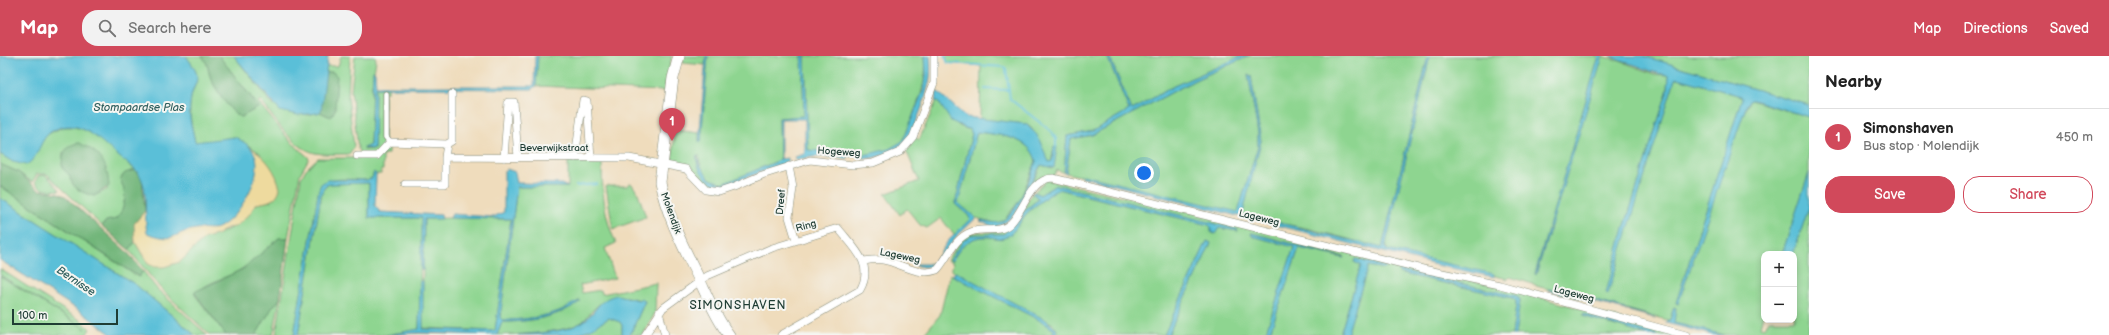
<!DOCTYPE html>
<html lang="en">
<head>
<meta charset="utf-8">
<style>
	:root { --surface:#fff; --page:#f2f2f2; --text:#222; --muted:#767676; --line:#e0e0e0; --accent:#d1495b }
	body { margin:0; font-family:"Balsamiq Sans",sans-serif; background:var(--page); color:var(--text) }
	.controls { position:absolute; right:12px; bottom:12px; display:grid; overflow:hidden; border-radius:8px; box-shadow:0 2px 6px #0003 }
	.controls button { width:36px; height:36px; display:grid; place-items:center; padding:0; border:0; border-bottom:1px solid var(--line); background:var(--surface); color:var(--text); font:20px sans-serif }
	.scale { position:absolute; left:12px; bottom:10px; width:106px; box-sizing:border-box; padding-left:4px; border:2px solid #1f3d34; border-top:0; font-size:11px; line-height:14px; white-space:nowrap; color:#1f3d34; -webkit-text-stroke:3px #f6f6f2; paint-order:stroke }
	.you { position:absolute; left:1144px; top:117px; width:14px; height:14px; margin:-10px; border:3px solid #fff; border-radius:50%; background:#1a73e8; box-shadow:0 0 0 6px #1a73e833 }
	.badge { display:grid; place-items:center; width:26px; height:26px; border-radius:50%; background:var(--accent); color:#fff; font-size:13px; font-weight:700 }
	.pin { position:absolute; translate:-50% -33px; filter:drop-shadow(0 1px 2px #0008) }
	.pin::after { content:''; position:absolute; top:21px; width:14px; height:12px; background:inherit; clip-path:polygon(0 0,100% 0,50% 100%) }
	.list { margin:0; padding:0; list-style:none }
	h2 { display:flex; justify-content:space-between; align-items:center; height:52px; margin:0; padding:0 16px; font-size:17px }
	h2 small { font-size:13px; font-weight:400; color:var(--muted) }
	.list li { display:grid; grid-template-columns:26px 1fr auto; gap:12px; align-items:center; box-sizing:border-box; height:56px; padding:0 16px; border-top:1px solid var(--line) }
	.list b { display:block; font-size:15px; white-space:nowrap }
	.list p { margin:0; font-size:13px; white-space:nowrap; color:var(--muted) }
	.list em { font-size:13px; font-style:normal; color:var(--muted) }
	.actions { display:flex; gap:8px; padding:12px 16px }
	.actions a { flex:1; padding:9px 0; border:1px solid var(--accent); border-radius:16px; text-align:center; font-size:14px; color:var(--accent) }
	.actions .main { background:var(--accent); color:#fff }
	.icon { flex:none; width:22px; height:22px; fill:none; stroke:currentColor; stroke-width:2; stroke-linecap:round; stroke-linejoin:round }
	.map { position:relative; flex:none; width:1809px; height:279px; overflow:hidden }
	header { display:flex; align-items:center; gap:24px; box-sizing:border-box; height:56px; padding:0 20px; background:var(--accent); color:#fff }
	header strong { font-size:19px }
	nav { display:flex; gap:22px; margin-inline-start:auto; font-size:14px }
	.search { width:280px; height:36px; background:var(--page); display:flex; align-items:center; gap:10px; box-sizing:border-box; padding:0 14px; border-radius:16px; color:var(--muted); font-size:15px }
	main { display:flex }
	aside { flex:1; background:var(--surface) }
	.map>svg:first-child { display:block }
	.green { fill:#8ed590; stroke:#568962; fill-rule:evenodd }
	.forest { fill:#72b67a; stroke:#487a57 }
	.sand { fill:#eeda9e; stroke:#868c69 }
	.water { fill:#5abfd8; stroke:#3c7e86 }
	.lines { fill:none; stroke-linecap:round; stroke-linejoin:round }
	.stream { stroke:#5abfd8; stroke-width:2 }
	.pedestrian-casing { stroke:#878c78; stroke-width:7 }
	.minor-casing { stroke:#878c78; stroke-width:8 }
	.secondary-casing { stroke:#878c78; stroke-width:12 }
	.pedestrian { stroke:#fff; stroke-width:5.5 }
	.minor { stroke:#fff; stroke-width:7 }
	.secondary { stroke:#fff; stroke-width:11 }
	.labels { text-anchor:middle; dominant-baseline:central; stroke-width:4; stroke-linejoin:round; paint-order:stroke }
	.street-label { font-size:10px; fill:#1f3d34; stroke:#f6f6f2 }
	.water-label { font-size:11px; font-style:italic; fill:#2e5e5d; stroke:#f6f6f2 }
	.quarter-label { font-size:12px; letter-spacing:1px; fill:#1f3d34; stroke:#f6f6f2 }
</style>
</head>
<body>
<header>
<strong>Map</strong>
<div class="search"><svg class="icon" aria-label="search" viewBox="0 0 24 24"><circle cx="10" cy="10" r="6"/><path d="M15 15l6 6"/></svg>Search here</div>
<nav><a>Map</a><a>Directions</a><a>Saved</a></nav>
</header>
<main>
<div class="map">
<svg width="1809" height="279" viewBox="0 0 1809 279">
	<rect width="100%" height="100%" fill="#f6f6f2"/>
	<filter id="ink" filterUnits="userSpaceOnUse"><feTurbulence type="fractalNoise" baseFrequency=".025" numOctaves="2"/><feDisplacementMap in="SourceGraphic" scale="8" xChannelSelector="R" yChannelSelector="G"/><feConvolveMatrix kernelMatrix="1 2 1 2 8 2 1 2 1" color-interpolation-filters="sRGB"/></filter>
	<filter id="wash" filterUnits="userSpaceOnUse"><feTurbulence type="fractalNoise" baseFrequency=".012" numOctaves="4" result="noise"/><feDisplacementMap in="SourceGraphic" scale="16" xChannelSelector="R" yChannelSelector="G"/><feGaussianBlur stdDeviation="0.9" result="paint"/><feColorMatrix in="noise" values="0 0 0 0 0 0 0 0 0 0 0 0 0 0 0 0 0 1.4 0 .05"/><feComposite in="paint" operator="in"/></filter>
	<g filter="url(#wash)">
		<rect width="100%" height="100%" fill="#efdcbc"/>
		<!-- green -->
		<path class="green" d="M 186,0 L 202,0 C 209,9 207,13 211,23 C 214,31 233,60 241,61 L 259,51 L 219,0 L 234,0 L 273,49 L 308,59 L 320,56 L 328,60 L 333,16 L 326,16 L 326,10 L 338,10 L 341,0 L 350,0 L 348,41 L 354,91 L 349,98 C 338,98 326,99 315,97 C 291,91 275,62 260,44 L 258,46 L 290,85 L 309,102 L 300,118 L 288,182 L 279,182 C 267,192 256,203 243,212 C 229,222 206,225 195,239 L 226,279 L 210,279 L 161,233 L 129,194 L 135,186 L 148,208 L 180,206 C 187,198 194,189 203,183 C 207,180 213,181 218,178 C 236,170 244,166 256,148 L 271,145 L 260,97 L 235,81 L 195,87 C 193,75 189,61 190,49 C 192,23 207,28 186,0 Z
			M 355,0 L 375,0 L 376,4 L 372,29 L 370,89 L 364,94 L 374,93 L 375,32 L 388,32 L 388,36 L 384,36 L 384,89 L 375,99 L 360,97 L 358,93 L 351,34 Z
			M 538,0 L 672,0 L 664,35 L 536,30 Z
			M 684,0 L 706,0 L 705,9 L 683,7 Z
			M 708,0 L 802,0 L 804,58 L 803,60 L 779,62 L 780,104 L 723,128 C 709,126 699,113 699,99 L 697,103 C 698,117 710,127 723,130 L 723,133 C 705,135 694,108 672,106 L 675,74 L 699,77 L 699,85 L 701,85 Z
			M 805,0 L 925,0 C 927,21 922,37 914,56 C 911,65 909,77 903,85 C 892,98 864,102 849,100 C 835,99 824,95 809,96 L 808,93 Z
			M 945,0 L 1107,0 L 1129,54 L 1093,75 L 1067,80 L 1064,117 L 1057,114 L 1053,120 L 1030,132 L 1041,109 L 1053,112 L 1054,91 L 1051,107 C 1040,100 1041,77 1026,68 L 980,63 L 981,10 L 948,7 Z
			M 1109,0 L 1242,0 L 1174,30 L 1132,54 Z
			M 1249,0 L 1428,0 L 1382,192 L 1310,173 L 1243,160 L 1242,157 L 1261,85 L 1251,20 L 1248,18 L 1258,77 L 1258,90 L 1238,157 L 1066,117 L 1071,83 L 1092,79 L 1195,24 Z
			M 1430,0 L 1599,0 L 1535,218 L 1536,219 L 1602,1 C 1610,0 1640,13 1650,16 C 1655,19 1663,19 1669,19 L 1668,33 L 1623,176 L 1607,238 L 1675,23 L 1678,22 L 1741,40 L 1742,42 L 1676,247 L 1678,248 L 1740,65 L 1750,44 L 1809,61 L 1809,117 L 1782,198 L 1764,198 L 1764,255 L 1760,271 L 1765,272 L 1769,264 L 1794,264 L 1793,198 L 1809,151 L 1809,279 L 1724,279 L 1674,267 L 1673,265 L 1676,252 L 1674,251 L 1670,264 L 1667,264 L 1604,247 L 1536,230 L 1536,229 L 1510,221 L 1508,223 L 1387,194 L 1386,186 Z
			M 1643,0 L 1809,0 L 1809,49 Z
			M 937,44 L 959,70 L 970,74 L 972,78 L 955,148 L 969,160 L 970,163 L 954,179 L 941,162 L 927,172 L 920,169 L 907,153 L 900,159 L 885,138 L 919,125 L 906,94 L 915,81 L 919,84 Z
			M 63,71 L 74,71 L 92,76 L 135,114 L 125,117 L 120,123 C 127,138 126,149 117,163 L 106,165 L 102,170 L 47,118 L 37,118 L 32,126 L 18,116 L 0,108 L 0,98 L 13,106 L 40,90 L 46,79 ZM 63,96 L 108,133 L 94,140 C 87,138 77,135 73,128 C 68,120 72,120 62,112 Z
			M 977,76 C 998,79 1030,80 1036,105 L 1020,144 L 1005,163 L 1000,166 L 996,167 L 976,162 L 958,147 Z
			M 388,91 L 388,98 L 383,98 L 383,114 L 381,114 L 381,118 L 376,118 L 374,116 L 372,122 L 367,124 C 353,124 326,119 319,133 L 294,279 L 276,279 L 301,122 L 306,113 L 318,102 L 377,102 Z
			M 568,105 L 602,106 C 602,133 604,163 616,187 L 605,192 L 615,222 L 580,229 L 582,237 L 601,234 L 602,238 L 656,227 L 655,257 L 643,279 L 630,279 L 645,245 C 623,240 612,235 594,253 C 590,257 586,263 582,266 C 565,277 517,279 497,279 L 502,266 C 527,266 561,262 580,244 C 558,260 528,264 502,264 L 500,262 L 517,131 L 568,131 Z
			M 46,119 L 60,134 C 50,135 40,135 35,126 L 38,120 Z
			M 1047,124 L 1162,149 L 1389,207 L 1501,231 L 1679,279 L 1657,279 L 1583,258 L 1583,260 L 1647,279 L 1515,279 L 1520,244 L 1517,240 L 1399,214 L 1399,217 L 1513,242 L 1516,244 L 1516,249 L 1512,279 L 1347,279 L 1368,210 L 1385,213 L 1386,211 L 1355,203 L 1354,206 L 1361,209 L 1340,279 L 1269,279 L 1299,192 L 1344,201 L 1252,177 L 1252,180 L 1294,191 L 1265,279 L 1168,279 L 1211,187 L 1207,185 L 1164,279 L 1055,279 L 1057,274 L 1053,268 L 951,214 L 953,207 L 947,204 C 953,195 959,183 969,178 C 982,173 997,180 1009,171 C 1019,163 1026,148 1032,137 L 1039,143 L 1026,153 L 1004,178 L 971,179 L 962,186 L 950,204 L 952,205 C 962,189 970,179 991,181 C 996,182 1001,184 1006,181 C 1015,176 1020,166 1026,158 C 1030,154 1053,135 1058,133 L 1209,169 L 1211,172 L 1211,176 L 1214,178 L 1219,172 L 1238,175 L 1237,173 L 1056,129 L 1040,139 L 1034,136 Z
			M 369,127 L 369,162 L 422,162 L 419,273 L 387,279 L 298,279 L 322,134 L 329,128 Z
			M 631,127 L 638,137 L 646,161 L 613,173 L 606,130 L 627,130 Z
			M 0,130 L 138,221 L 143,215 L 157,233 L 207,279 L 195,279 L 136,229 L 0,142 Z
			M 450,162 L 511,163 L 495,275 L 422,272 L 424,163 Z
			M 0,213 L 83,266 L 90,273 L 86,279 L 0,279 L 0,220 L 86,273 L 0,219 Z
			M 950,218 L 1043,266 L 1054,274 L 1052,279 L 923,279 L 940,259 Z
			M 280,243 L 273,279 L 256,279 L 272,252 Z
			M 609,262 L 620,266 L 622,269 L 622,279 L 574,279 L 591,273 Z"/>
		<!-- forest -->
		<path class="forest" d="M 202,0 L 219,0 L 259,51 L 241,61 C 233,60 214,31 211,22 C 207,12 210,11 202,0 Z
			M 326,16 L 333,16 L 337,20 L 335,54 L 331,61 L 320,56 Z
			M 79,87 C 102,97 107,107 109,130 L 94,140 C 87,138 77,135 73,128 C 68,120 72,120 62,112 C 62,99 64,89 79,87 Z
			M 0,108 L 18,116 L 39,134 L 58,137 L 65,140 L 127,196 L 143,215 L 139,221 L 0,130 Z
			M 135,114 L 142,123 L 145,155 L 136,165 L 135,186 L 129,194 L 102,170 L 106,165 L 117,163 C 126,149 127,138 120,123 L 125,117 Z
			M 279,182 L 288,182 L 280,243 L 272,252 L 256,279 L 226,279 L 194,236 L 243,213 Z"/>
		<!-- sand -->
		<path class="sand" d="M 250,91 C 265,100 277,116 280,133 C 276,145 268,146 256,148 L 250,158 L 235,171 L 227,172 L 217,179 L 205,182 L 180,206 L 164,211 L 155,211 L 148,208 L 135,186 L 134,168 L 145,155 L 147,177 L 150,178 L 205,171 C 229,180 255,132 256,111 C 256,103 254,98 250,91 Z"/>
		<!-- water -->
		<path class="water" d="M 0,0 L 186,0 C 207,28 192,22 190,49 C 188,61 193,74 195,86 L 235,81 C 244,86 252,90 256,101 C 262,122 238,162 220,171 C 212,175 204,171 196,173 C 170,177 178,188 147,177 C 144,162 148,135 141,122 C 136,111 126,107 117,99 C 99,84 80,61 54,74 C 38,82 41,101 26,109 L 13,106 L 0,98 Z
			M 234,0 L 328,0 L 321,55 L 318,57 L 298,59 L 280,55 Z
			M 535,0 L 538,0 L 536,30 L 532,33 L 375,32 L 374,93 L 363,92 L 370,89 L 373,15 L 375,16 L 376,30 L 532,30 L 534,29 Z
			M 706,0 L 708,0 L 701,86 L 699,86 Z
			M 802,0 L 805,0 L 808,94 L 831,96 L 848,100 L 847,103 C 829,100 813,99 796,104 L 795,101 L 804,98 L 805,96 L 805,63 L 781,63 L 781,103 L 788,102 L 788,106 L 726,129 C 710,134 695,113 697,99 L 699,108 L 710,123 L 723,128 L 780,104 L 779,62 L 803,60 L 804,58 Z
			M 925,0 L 930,0 C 931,11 931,20 928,31 C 925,45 912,81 901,90 C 892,97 876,102 864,103 L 864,99 L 889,93 L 903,85 L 924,32 L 926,19 Z
			M 1107,0 L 1109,0 L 1132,54 L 1174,30 L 1242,0 L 1249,0 L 1195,24 L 1092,79 L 1071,83 L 1066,117 L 1064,117 L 1067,80 L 1093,75 L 1129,54 Z
			M 1428,0 L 1430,0 L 1385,192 L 1387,194 L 1494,218 L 1494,221 L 1432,208 L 1256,164 L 1257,162 L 1268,164 L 1382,192 Z
			M 1599,0 L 1603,0 L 1536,219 L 1535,218 Z
			M 1610,0 L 1643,0 L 1809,49 L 1809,61 L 1753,44 L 1750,44 L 1747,48 L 1678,248 L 1676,247 L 1742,42 L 1741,40 L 1678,22 L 1675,23 L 1608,238 L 1606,237 L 1623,176 L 1668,33 L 1669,19 C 1654,17 1651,15 1638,10 C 1627,6 1621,6 1610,0 Z
			M 1248,18 L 1251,20 L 1261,85 L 1242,161 L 1079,120 L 1083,119 L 1238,156 L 1258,90 L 1258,77 Z
			M 937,35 L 966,61 L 1026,68 L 1037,79 L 1049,106 L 1052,105 L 1054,91 L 1057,91 L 1054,112 L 1041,109 C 1027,130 1021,165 994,171 L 980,165 L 981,164 C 987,165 994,168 1000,166 C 1017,159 1031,121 1036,105 C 1030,80 998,79 977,76 L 958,147 L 976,162 L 956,181 L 934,210 L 923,211 L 912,208 L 933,208 L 948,185 L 970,163 L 968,159 L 955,148 L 972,78 L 970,74 L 951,65 L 938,45 L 935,45 Z
			M 507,113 L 515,116 L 517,127 L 561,128 L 568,131 L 517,131 L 500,262 L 502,264 C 520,264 538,262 556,256 C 564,254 575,245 581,245 C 559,261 529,266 502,266 L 497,279 L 419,277 L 387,279 L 419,273 L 420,225 L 423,225 L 423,273 L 495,275 L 511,163 L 450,162 L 452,158 L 493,161 L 504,156 L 504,115 Z
			M 374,116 L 376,118 L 375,150 L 380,156 L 441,159 L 442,163 L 424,163 L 423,214 L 421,214 L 421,162 L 369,162 L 369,127 L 329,128 L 324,131 L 321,139 L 298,279 L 294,279 L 319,133 L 321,128 L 327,124 L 367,124 L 372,122 Z
			M 1809,117 L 1809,151 L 1793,198 L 1782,198 Z
			M 1056,129 L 1237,173 L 1238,175 L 1219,172 L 1215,178 L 1211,176 L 1211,172 L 1209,169 L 1058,133 C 1053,135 1030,154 1026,158 C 1020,166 1015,176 1006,181 C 1001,184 996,182 991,181 C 970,179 962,189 952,205 L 950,204 L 962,186 L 971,179 L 1004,178 L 1026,153 L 1039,143 L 1032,137 L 1034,136 L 1040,139 Z
			M 0,142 L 136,229 L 195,279 L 112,279 L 80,255 L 0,204 Z
			M 1251,177 L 1344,202 L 1299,192 L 1269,279 L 1265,279 L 1294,191 L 1252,180 Z
			M 1207,185 L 1211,187 L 1168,279 L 1164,279 Z
			M 1355,203 L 1386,211 L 1385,213 L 1368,210 L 1347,279 L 1340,279 L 1361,209 L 1354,206 Z
			M 1399,214 L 1517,240 L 1520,244 L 1515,279 L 1512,279 L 1516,249 L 1516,244 L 1513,242 L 1399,217 Z
			M 956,216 L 1046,264 L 1057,274 L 1055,279 L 1052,279 L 1054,274 L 1043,266 L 953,220 L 953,218 Z
			M 1549,233 L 1604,247 L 1655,262 L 1548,234 Z
			M 617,239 L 638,244 L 642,242 L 645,245 L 630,279 L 622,279 L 622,269 L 620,266 L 609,262 L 591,273 L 574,279 L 518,279 C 537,277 563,277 581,267 C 596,258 597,243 617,239 Z
			M 1674,251 L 1676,252 L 1674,267 L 1724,279 L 1713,279 L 1666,267 L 1666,265 L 1670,264 Z
			M 1583,258 L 1656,278 L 1657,279 L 1647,279 L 1583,260 Z"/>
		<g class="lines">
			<!-- stream -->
			<path class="stream" d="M 945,0 L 948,7 L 1004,11 L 1006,13 L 1010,43 L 1052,76 L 1056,83 L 1056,91
				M 985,33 L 1009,34
				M 576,130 L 597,128"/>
		</g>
	</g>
	<g filter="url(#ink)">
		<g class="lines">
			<!-- pedestrian casing -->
			<g class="pedestrian-casing">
				<path id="pedestrian" d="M 386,38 L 386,81 L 390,86"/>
			</g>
			<!-- minor casing -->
			<g class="minor-casing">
				<path id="minor" d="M 447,88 L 452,85 L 452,38
					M 357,100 L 377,100 L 390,86 L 447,88 L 445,101 L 629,102 L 686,113 L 706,134 L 719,136 L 734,131 L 762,119 L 810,104 L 853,109 L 873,107 L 900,96 L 913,81 L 934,27 L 934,0
					M 504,102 L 508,46 L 514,46 L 518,102
					M 575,102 L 583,44 L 587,45 L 591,102
					M 789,110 L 793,132 L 789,161 L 796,184
					M 405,128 L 445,128 L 445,101
					M 864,205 C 870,204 877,203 883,204 C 901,207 918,221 937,214 C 948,202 954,182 971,176 C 984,170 999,179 1011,167 C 1024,154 1031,122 1053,122 L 1423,213 L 1500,229 L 1686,279
					M 659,256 L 665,279
					M 645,279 L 663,252 L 707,220 L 772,192 L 838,172 C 853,191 875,208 860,234 L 781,279"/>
			</g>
			<!-- secondary casing -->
			<g class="secondary-casing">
				<path id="secondary" d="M 679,0 L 673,22 L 660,126 C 667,160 684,192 699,223 C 708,242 716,262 729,279"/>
			</g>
			<!-- pedestrian -->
			<use href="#pedestrian" class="pedestrian"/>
			<!-- minor -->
			<use href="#minor" class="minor"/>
			<!-- secondary -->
			<use href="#secondary" class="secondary"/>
		</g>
	</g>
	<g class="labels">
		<!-- street labels -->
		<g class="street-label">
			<text x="554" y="92">Beverwijkstraat</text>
			<text transform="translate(839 96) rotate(4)">Hogeweg</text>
			<text transform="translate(781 146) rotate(-85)">Dreef</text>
			<text transform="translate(671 157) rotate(70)">Molendijk</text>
			<text transform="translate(1259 162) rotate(14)">Lageweg</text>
			<text transform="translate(806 170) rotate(-16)">Ring</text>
			<text transform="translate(900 200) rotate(12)">Lageweg</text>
			<text transform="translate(1574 238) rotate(15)">Lageweg</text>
		</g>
		<!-- water labels -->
		<g class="water-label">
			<text x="139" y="51">Stompaardse Plas</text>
			<text transform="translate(76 225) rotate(34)">Bernisse</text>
		</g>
		<!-- quarter labels -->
		<g class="quarter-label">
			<text x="738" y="249">SIMONSHAVEN</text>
		</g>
	</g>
</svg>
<div class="controls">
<button>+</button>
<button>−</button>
</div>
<div class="scale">100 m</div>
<div class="you"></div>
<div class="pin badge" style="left:672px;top:85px">1</div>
</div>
<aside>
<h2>Nearby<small></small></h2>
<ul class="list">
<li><span class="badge">1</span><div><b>Simonshaven</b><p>Bus stop · Molendijk</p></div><em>450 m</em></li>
</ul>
<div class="actions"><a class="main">Save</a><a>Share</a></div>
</aside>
</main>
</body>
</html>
